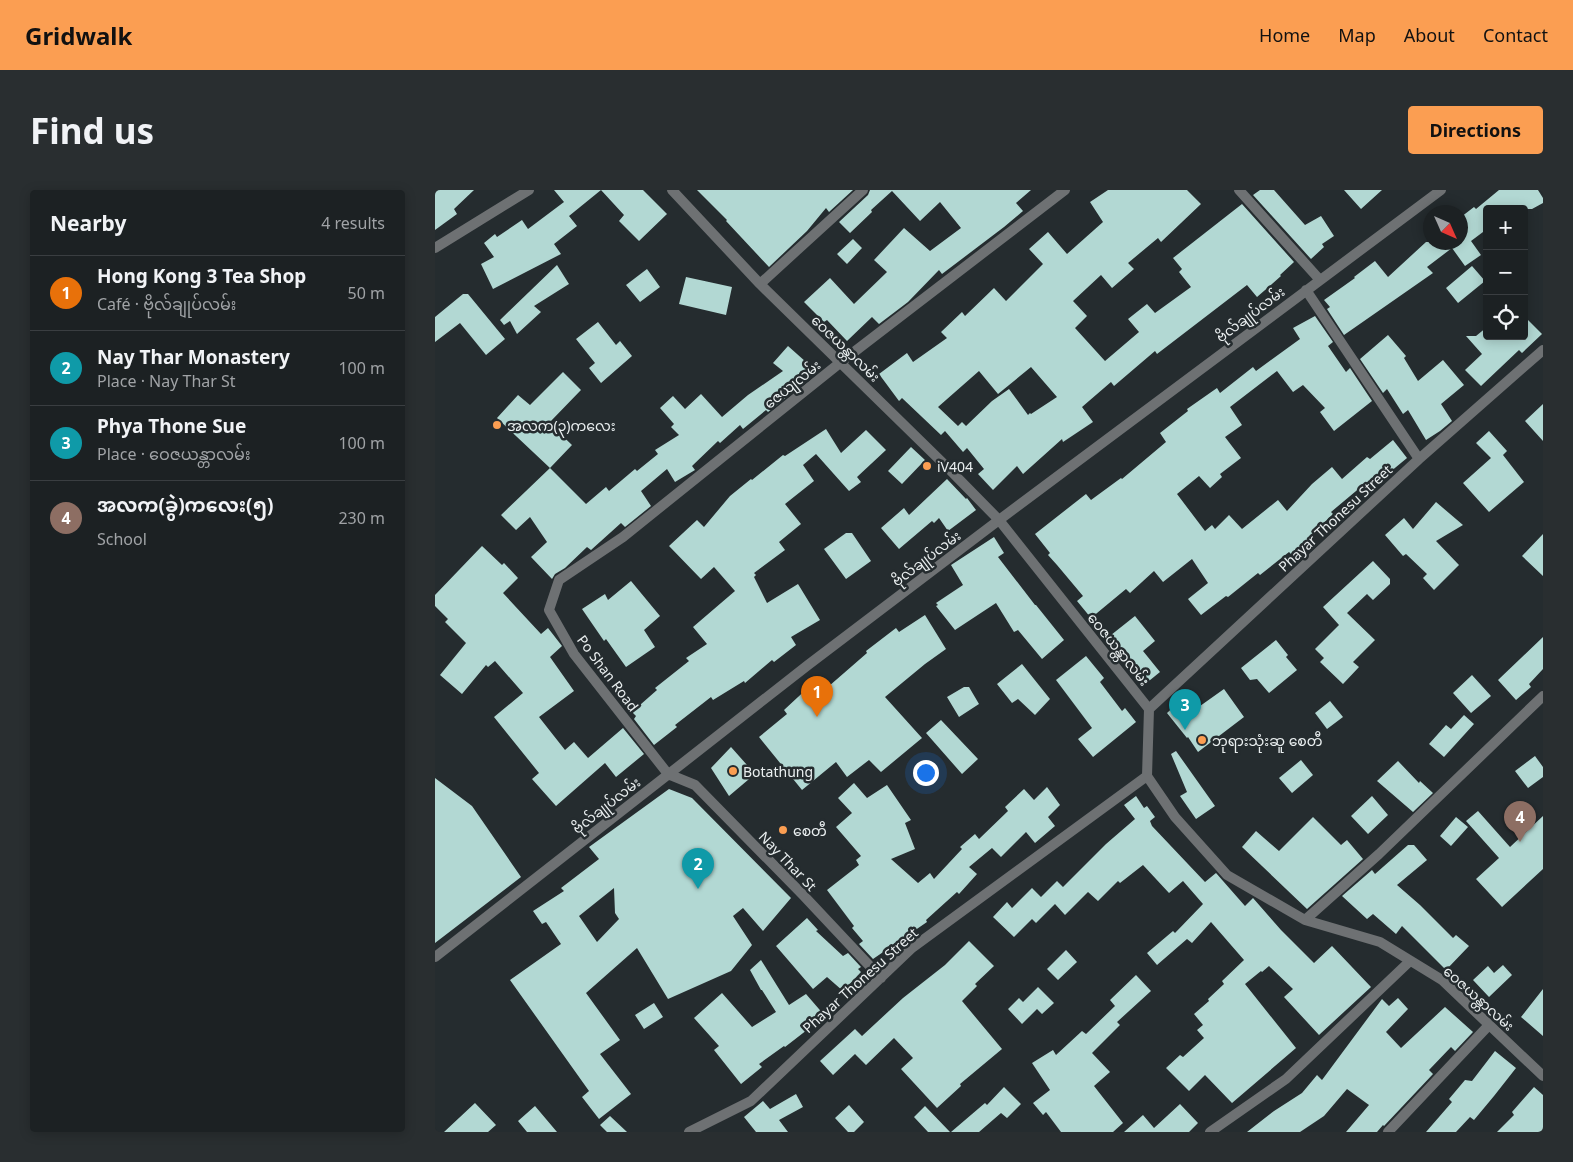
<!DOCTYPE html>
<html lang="en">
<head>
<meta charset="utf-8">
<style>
	:root { --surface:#1c2123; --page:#292e30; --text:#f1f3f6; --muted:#a0a3a6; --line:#3a3e41; --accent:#fb9e52 }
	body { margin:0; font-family:"Noto Sans","Noto Sans Myanmar",sans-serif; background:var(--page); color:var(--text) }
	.controls { position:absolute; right:15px; top:15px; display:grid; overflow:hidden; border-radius:5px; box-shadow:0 2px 12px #0003 }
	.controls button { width:45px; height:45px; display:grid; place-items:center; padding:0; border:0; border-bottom:1px solid var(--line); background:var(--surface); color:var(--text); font:25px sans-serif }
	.compass { position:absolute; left:988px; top:15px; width:45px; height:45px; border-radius:50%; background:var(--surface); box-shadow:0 2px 12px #0003; rotate:135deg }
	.you { position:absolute; left:490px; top:582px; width:18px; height:18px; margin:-12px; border:4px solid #fff; border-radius:50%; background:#1a73e8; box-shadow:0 0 0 8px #1a73e833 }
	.badge { display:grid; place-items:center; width:32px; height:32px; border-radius:50%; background:var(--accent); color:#fff; font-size:16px; font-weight:700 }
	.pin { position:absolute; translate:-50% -41px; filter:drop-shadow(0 1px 2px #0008) }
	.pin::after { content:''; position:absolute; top:26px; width:18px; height:15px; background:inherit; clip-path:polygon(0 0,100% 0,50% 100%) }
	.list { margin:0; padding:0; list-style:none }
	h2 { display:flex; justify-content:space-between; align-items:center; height:65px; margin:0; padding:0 20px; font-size:21px }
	h2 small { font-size:16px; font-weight:400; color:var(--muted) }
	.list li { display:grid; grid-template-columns:32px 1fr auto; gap:15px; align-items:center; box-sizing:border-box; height:75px; padding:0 20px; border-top:1px solid var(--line) }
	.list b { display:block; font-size:19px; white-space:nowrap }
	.list p { margin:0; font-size:16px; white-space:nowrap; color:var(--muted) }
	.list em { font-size:16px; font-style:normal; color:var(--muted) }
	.icon { flex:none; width:28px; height:28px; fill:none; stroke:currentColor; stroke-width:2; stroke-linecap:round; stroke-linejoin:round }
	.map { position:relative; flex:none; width:1108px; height:942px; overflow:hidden; border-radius:5px }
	header { display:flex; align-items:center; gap:30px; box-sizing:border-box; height:70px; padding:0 25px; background:var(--accent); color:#111 }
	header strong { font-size:24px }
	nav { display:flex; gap:28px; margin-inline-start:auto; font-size:18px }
	.intro { display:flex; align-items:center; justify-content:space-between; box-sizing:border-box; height:120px; padding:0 30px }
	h1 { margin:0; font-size:35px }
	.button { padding:12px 22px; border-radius:5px; background:var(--accent); color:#111; font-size:18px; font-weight:700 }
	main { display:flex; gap:30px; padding:0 30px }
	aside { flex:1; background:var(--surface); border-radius:5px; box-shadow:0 2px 12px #0003 }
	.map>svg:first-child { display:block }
	.building { fill:#b2d8d3; fill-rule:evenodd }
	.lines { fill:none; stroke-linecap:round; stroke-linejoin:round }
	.street { stroke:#6e7173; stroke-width:10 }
	.poi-dot { fill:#fb9e52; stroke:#252c2f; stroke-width:2 }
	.labels { text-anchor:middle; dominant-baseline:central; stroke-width:5; stroke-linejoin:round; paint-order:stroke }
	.street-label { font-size:14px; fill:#eaeff0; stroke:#252c2f }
	.poi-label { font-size:14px; fill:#eaeff0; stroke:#252c2f; text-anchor:start }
</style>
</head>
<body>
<header>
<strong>Gridwalk</strong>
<nav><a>Home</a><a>Map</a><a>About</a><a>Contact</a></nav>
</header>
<div class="intro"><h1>Find us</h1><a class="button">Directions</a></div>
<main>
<aside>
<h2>Nearby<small>4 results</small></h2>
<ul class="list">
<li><span class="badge" style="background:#e8710a">1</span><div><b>Hong Kong 3 Tea Shop</b><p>Café · ဗိုလ်ချုပ်လမ်း</p></div><em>50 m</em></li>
<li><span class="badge" style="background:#0f9aa8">2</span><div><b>Nay Thar Monastery</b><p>Place · Nay Thar St</p></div><em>100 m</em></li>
<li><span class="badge" style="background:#0f9aa8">3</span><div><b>Phya Thone Sue</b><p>Place · ဝေဇယန္တာလမ်း</p></div><em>100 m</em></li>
<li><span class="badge" style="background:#8d6e63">4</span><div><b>အလက(ခွဲ)ကလေး(၅)</b><p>School</p></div><em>230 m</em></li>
</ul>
</aside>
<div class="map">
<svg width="1108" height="942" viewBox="0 0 1108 942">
	<rect width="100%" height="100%" fill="#252c2f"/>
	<!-- building -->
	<path class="building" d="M 0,0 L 39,0 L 19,19 L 22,24 L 0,40 Z
		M 119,0 L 208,0 L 232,24 L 204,51 L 184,31 L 189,25 L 166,0 L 134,26 L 142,36 L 119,54 L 126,64 L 58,99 L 46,74 L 59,67 L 49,53 L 60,44 L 62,47 L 87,30 L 93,39 L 129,12 Z
		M 262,0 L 418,0 L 394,22 L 391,18 L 372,41 L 334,77 L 291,31 L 292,30 Z
		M 435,0 L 596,0 L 581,13 L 588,21 L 569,37 L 507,84 L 504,80 L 473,112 L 444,134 L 437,127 L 412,151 L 392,130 L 389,132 L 369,112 L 395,88 L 419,114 L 452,82 L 439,70 L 469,38 L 495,61 L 526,38 L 505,12 L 485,31 L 457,1 L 436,20 L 437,22 L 415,43 L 404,32 L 433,5 Z
		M 673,0 L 752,0 L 766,14 L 726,52 L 723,48 L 693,73 L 699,79 L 677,98 L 666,85 L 638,111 L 652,126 L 640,138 L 670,171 L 704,142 L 693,129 L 712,114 L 720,123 L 756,97 L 744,82 L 747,79 L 738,68 L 807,14 L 859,72 L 845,85 L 846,86 L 822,107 L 812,95 L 722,164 L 720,161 L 679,196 L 676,192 L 647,217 L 658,232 L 628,252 L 627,249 L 588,284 L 582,276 L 558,300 L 543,284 L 549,279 L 532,258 L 528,262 L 510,241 L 506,245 L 467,208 L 464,211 L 444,184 L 472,163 L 478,172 L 512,148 L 506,142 L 527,122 L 530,126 L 559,98 L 571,111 L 608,74 L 594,59 L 613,42 L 632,64 L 668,32 L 655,12 ZM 596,177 L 622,207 L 596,224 L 595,223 L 593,225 L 574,199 L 557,211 L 531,236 L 527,232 L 523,236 L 503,217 L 544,181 L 563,204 Z
		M 825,0 L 839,0 L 870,35 L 886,26 L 899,46 L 887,54 L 889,57 L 876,69 L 818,5 Z
		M 909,0 L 947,0 L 926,19 Z
		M 1064,0 L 1103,0 L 1108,8 L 1108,13 L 1097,19 L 1052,19 L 1052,39 L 1036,51 L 1046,65 L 1030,76 L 1017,58 L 992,77 L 998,83 L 909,145 L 892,119 L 895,117 L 889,110 L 920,88 L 919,87 L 940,71 L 953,87 L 991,52 L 1026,52 L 1026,27 L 1039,17 L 1041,19 Z
		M 418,49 L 427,58 L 412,74 L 402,64 Z
		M 122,75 L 134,94 L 99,116 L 106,122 L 82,144 L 75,131 L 69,135 L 65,130 Z
		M 1037,76 L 1050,91 L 1023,113 L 1011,98 Z
		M 212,79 L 225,97 L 205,112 L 191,95 Z
		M 251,87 L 297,97 L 291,125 L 244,114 Z
		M 28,104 L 33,104 L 70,149 L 51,165 L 25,133 L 0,152 L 0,127 Z
		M 880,126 L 898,152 L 893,156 L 911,182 L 915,178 L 937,211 L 899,241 L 885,222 L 890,218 L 868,195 L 858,202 L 842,181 L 795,217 L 807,235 L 790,247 L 806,268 L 785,284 L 787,287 L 775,298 L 764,286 L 742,304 L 770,341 L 777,335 L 780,339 L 794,325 L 807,339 L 843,310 L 852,321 L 877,294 L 897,277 L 907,289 L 932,267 L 935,269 L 958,250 L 972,268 L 932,301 L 927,296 L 896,322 L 898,324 L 873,348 L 875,350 L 857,365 L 854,362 L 825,385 L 823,383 L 793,407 L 791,406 L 766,425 L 753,409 L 773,393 L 757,369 L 728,392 L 719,381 L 695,403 L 691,399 L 656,428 L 642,411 L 648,406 L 622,375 L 613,365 L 615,363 L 600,344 L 651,304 L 656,310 L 686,288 L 687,289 L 731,252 L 725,243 L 753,221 L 752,219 L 782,198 L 785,203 L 818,177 L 821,181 L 865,149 L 858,138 Z
		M 1089,126 L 1107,144 L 1087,163 L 1084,160 L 1046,196 L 1030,180 L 1047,164 L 1031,146 L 1041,146 L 1052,137 L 1052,146 L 1089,146 Z
		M 163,132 L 181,155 L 185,151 L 197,166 L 166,193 L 154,178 L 160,173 L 141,149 Z
		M 953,145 L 971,166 L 969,168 L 983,191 L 1008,170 L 1029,195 L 1006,214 L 1017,231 L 1005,241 L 991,250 L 973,220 L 968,224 L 952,199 L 948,203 L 925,169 Z
		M 353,156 L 380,180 L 369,193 L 333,222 L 331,220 L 308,239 L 305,235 L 285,253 L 283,251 L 257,276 L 260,280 L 240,292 L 232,279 L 206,301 L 216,316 L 190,337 L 186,333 L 156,360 L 152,357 L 130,378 L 120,384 L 117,389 L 96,367 L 112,352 L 95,327 L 81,340 L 66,325 L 115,278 L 151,314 L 171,297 L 174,301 L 200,279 L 202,281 L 223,264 L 220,260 L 244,245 L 236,237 L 239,234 L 225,218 L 238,206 L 250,219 L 266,204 L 287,227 L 313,205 L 348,181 L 338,173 Z
		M 128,182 L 146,200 L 114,233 L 137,255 L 115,278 L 62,228 L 83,205 L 95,215 Z
		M 1108,214 L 1108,251 L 1090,231 Z
		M 391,239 L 406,263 L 431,240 L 451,260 L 422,287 L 426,292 L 414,301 L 381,264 L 368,275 L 379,291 L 350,314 L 366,334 L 344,352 L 350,360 L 319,383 L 321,385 L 319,387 L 332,413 L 363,394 L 385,430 L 356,447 L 361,455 L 339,472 L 337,470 L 310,493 L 309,491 L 278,510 L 276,507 L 240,535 L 242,537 L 219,555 L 199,529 L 201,526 L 197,522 L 222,500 L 220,498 L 254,471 L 251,468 L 272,454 L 258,437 L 300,401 L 279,377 L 266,389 L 234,356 L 262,330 L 269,337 L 295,306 L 316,289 L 317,290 L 348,265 L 350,266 Z
		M 1054,241 L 1072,261 L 1068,265 L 1089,292 L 1054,322 L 1028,293 L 1056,268 L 1041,253 Z
		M 476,257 L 490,270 L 467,294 L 453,281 Z
		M 512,289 L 531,309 L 532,308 L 541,320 L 513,341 L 504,328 L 499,333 L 497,331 L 464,359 L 446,338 L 469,318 L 474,325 Z
		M 1001,312 L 1028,335 L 1001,351 L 1024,375 L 999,400 L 988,388 L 992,384 L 971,364 L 968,366 L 950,345 L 969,328 L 978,339 Z
		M 411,343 L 417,343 L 436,371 L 411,389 L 389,359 Z
		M 1108,344 L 1108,386 L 1087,366 Z
		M 559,347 L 569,363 L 563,367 L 600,415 L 601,415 L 629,450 L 607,469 L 583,440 L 579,442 L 561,413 L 520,440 L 501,416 L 503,415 L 501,413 L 528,395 L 516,375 Z
		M 47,356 L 67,375 L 69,373 L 83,388 L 68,403 L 106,444 L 113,438 L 127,456 L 115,467 L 139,501 L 104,527 L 130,560 L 139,552 L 153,568 L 188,538 L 209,564 L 181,587 L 170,573 L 121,616 L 97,589 L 104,583 L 59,527 L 88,503 L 60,471 L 53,477 L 51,475 L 27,504 L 5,485 L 31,453 L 10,432 L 13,429 L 0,416 L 0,405 Z
		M 938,371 L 955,389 L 955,394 L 938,410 L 932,404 L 912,423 L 940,450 L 918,472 L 924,477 L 908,494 L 885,472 L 889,468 L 880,459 L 904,435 L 888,417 Z
		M 196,391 L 225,426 L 209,440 L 220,457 L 191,477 L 171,449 L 169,451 L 147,419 L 170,404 L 173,410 Z
		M 490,425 L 511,459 L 490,474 L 450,507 L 487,548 L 446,582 L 434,570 L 412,587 L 401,572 L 367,600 L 324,547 L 352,524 L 349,520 L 377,494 L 386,503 L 432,463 L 431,461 L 461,438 L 464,442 Z
		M 700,426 L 720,451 L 708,461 L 725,482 L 709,495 L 671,449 Z
		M 1108,447 L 1108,479 L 1094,494 L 1096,497 L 1081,510 L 1063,490 Z
		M 841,450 L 853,465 L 851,467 L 862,480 L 834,503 L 822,489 L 815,490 L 806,478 Z
		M 651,466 L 669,488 L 665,492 L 687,521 L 690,518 L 701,532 L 658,567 L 643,549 L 657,538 L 621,490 Z
		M 587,474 L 615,509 L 600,525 L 583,509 L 577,513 L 562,494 Z
		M 1037,485 L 1056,506 L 1036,523 L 1018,503 Z
		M 529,497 L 534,497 L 544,514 L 524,527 L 512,507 Z
		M 789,499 L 809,527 L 763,562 L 753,547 L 752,548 L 732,523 L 747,509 L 758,521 Z
		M 895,511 L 908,527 L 892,539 L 880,523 Z
		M 1029,525 L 1039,534 L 1009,567 L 994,554 L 1011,535 L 1016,539 Z
		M 506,530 L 543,569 L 527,584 L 491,543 Z
		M 296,557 L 320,584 L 294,606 L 276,578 Z
		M 741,561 L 780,616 L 761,629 L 745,606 L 752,602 L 736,564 Z
		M 1100,566 L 1108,577 L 1108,587 L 1093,598 L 1080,581 Z
		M 866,570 L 878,585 L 857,603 L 844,588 Z
		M 963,571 L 984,593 L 985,591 L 998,603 L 978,622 L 942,591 Z
		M 0,588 L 37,616 L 86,687 L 0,753 Z
		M 419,593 L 432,608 L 452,595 L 476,630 L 470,633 L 480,659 L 456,669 L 483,693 L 495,683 L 499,689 L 527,659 L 525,657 L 540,644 L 544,649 L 573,621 L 570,617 L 589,599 L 599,610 L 612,597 L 625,615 L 613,627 L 620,636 L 600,653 L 591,642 L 566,667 L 557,658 L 534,677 L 542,684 L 524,704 L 522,702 L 491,730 L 492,732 L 438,769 L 424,754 L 428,751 L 417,738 L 419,736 L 392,700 L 424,675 L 421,670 L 426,666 L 401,637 L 417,623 L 403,608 Z
		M 234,599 L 257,608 L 356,708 L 328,741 L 308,718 L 298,726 L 317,755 L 296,781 L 233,809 L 202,758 L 151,803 L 185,850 L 165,864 L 196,904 L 164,929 L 147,907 L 154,901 L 75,790 L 126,754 L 111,732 L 107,734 L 98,721 L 129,701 L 126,698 L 164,669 L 154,657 ZM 179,698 L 180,723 L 184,729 L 162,752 L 144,726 Z
		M 701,606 L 709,618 L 712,616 L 720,627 L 715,631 L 717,636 L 770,692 L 781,683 L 810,716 L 818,708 L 846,740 L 879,773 L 897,756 L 936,797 L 884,845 L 849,807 L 858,799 L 834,776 L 827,782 L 826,781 L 810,794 L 861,858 L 797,913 L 770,885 L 754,901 L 731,878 L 745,865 L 748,867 L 769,848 L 762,840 L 768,835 L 759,824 L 774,811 L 773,809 L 789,794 L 787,791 L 809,770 L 776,732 L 757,753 L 752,749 L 722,775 L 712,763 L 738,741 L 740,743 L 768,714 L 748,691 L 734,703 L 708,675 L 685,693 L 683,691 L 663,711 L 653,702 L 630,725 L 620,714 L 601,733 L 597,729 L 579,747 L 558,727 L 572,712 L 577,718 L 597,698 L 606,707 L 622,691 L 628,697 L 671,654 L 700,629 L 689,615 Z
		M 937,606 L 953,625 L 933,644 L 916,626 Z
		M 1043,621 L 1075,657 L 1108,626 L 1108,679 L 1067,717 L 1041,689 L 1064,668 L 1031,631 Z
		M 878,627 L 906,655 L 912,650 L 928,669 L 872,719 L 807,657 L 821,641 L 844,661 Z
		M 1021,627 L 1033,637 L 1016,656 L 1005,646 Z
		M 973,655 L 979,655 L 992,670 L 962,695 L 985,715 L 1018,748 L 1021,745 L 1034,756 L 1011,780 L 967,736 L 961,744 L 938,724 L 932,729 L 907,706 L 937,680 L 940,684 Z
		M 372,728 L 383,740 L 381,741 L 408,766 L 413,763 L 426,777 L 423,779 L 426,782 L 408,801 L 392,787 L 378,799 L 341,756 Z
		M 534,751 L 559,776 L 540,794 L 542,796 L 527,811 L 567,859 L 525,894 L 526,896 L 502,918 L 466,879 L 478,868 L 459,848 L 431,875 L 420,864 L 398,885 L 385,871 L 420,839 L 427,846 L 468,808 L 510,775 Z
		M 631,760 L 642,772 L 623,790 L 612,779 Z
		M 326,770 L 354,815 L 371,804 L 390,826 L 350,857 L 349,856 L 324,874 L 327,877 L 306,894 L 279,860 L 284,856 L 259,828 L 287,803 L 317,837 L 341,822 L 327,800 L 326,800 L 315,780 Z
		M 1068,775 L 1077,785 L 1054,807 L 1038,790 L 1053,776 L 1059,783 Z
		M 701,785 L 716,801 L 682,832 L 685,835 L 657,863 L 675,882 L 659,896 L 688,933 L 678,942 L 626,942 L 611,922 L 608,925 L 598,913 L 615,900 L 597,873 L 618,860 L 621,865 L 647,841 L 651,844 L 680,816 L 675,810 Z
		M 603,797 L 619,813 L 607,824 L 602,819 L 587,834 L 573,819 L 584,808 L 588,812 Z
		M 1108,799 L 1108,846 L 1086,827 Z
		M 963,808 L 973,819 L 951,842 L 966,858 L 1010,817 L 1038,842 L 1020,861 L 1016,857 L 994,880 L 998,884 L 949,936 L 948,935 L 942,942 L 911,942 L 934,915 L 912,899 L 889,926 L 865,942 L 812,942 L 839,921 L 867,903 L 882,885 L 887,890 L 947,809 L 954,816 Z
		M 219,813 L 228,827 L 209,839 L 200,825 Z
		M 1060,861 L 1081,878 L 1059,906 L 1039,930 L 1035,927 L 1021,942 L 991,942 L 1017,912 L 1014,909 L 1030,890 L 1037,891 Z
		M 569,897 L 586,914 L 572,928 L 566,923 L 544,942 L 516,942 L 550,913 L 552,915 Z
		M 1099,897 L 1108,905 L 1108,942 L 1062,942 L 1079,925 L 1077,922 Z
		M 361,904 L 368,917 L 344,930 L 353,942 L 321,942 L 309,927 L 328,911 L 335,919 Z
		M 40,913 L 61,935 L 53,942 L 9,942 Z
		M 745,914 L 763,933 L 754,942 L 689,942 L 708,925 L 719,938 Z
		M 414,915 L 429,932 L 419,942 L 413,942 L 400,928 Z
		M 100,916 L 122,942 L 92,942 L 83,931 Z
		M 490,916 L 515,942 L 493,942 L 479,927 Z
		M 175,926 L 192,942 L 172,942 L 165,935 Z"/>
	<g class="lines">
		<!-- street -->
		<path class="street" d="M 237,0 L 325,94 L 513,278 L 564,330 L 714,519 L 712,586 L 740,627 L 792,685 L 870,730 L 945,752 L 1007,790 L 1108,886
			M 804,0 L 885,90
			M 0,58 L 94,0
			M 325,94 L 428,0
			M 871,100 L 984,269
			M 714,519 L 984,269 L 1108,160
			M 870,730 L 944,664 L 1108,506
			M 0,767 L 373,475 L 564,330 L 1006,0
			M 446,788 L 369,706 L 260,595 L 233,584 L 139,464 L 114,420 L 124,390 L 188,347 L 406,172 L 630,0
			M 254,942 L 316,911 L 477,758 L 712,586
			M 775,942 L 851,889 L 975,771
			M 953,942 L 1054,835"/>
	</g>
	<!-- markers -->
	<g class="poi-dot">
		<circle cx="62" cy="235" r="5"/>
		<circle cx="492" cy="276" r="5"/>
		<circle cx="767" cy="550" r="5"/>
		<circle cx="298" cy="581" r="5"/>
		<circle cx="348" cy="640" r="5"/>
	</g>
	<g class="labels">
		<!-- street labels -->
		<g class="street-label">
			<text transform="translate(815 124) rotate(-37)">ဗိုလ်ချုပ်လမ်း</text>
			<text transform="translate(411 158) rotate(44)">ဝေဇယန္တာလမ်း</text>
			<text transform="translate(357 194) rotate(-39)">ဇေယျလမ်း</text>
			<text transform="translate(900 328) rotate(-43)">Phayar Thonesu Street</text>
			<text transform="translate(491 368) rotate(-37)">ဗိုလ်ချုပ်လမ်း</text>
			<text transform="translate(684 459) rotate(51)">ဝေဇယန္တာလမ်း</text>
			<text transform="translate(173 483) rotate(53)">Po Shan Road</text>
			<text transform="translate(171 615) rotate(-38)">ဗိုလ်ချုပ်လမ်း</text>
			<text transform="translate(353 671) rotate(46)">Nay Thar St</text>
			<text transform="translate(425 790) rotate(-42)">Phayar Thonesu Street</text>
			<text transform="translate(1044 808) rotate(42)">ဝေဇယန္တာလမ်း</text>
		</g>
		<!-- poi labels -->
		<g class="poi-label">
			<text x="72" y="235">အလက(၃)ကလေး</text>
			<text x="502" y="276">iV404</text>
			<text x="777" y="550">ဘုရားသုံးဆူ စေတီ</text>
			<text x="308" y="581">Botathung</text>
			<text x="358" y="640">စေတီ</text>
		</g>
	</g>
</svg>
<div class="controls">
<button>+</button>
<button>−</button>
<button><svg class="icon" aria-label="locate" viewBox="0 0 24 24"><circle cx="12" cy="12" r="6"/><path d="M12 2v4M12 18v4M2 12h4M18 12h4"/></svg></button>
</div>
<svg class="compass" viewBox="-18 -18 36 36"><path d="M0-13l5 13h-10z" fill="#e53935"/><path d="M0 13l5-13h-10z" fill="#a0a3a6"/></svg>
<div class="you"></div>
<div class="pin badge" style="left:382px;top:527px;background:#e8710a">1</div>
<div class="pin badge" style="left:263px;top:699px;background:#0f9aa8">2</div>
<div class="pin badge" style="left:750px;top:540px;background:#0f9aa8">3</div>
<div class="pin badge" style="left:1085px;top:652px;background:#8d6e63">4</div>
</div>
</main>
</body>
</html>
